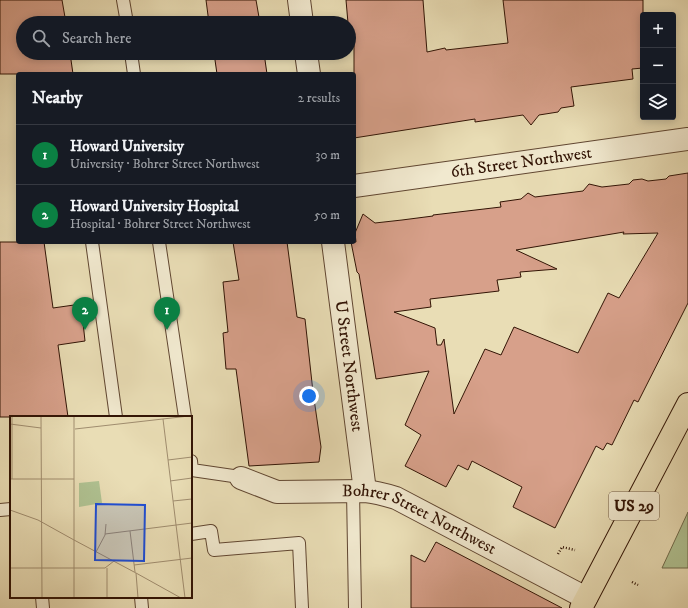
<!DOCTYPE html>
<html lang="en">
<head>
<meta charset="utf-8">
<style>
	:root { --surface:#171b24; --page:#242831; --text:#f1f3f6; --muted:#9ea1a6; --line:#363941; --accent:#0b8043 }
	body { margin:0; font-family:"IM FELL DW Pica",serif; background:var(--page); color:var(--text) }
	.controls { position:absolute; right:12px; top:12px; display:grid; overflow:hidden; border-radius:4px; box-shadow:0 2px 10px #0003 }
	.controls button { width:36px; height:36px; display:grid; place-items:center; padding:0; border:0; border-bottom:1px solid var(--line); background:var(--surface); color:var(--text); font:20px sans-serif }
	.you { position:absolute; left:309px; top:396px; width:14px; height:14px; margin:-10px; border:3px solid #fff; border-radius:50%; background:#1a73e8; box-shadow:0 0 0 6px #1a73e833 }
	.badge { display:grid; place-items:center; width:26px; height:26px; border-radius:50%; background:var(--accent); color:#fff; font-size:13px; font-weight:700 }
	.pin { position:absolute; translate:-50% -33px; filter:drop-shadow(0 1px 2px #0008) }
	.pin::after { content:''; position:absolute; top:21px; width:14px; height:12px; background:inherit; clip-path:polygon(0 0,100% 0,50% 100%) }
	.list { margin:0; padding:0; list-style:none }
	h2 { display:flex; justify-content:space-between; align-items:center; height:52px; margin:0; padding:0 16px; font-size:17px }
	h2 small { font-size:13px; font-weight:400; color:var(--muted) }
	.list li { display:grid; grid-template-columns:26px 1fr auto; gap:12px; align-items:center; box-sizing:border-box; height:60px; padding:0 16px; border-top:1px solid var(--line) }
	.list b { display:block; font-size:15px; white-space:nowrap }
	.list p { margin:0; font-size:13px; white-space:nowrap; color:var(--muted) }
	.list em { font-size:13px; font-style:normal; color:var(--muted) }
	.icon { flex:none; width:22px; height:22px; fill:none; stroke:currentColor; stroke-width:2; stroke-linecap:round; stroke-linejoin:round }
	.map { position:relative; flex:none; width:688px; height:608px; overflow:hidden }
	.search { position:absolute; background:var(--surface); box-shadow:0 2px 10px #0003; left:16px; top:16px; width:340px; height:44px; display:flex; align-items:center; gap:10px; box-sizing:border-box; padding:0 14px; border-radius:22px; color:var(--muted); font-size:15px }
	.panel { position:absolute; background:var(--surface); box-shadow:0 2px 10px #0003; left:16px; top:72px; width:340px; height:172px; border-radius:4px }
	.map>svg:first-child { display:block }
	.green { fill:#b0c292; stroke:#716b4c }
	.building { fill:#d7a08a; stroke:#321405; fill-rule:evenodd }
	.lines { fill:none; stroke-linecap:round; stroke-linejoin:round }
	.lane-casing { stroke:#604631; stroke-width:14 }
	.street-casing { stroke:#604631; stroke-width:24 }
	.highway-casing { stroke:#321405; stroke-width:24 }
	.path { stroke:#321405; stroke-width:2.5; stroke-dasharray:1 2; stroke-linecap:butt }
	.lane { stroke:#f1e9cf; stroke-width:12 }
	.street { stroke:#f1e9cf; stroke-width:22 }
	.highway { stroke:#e9ddb5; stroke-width:22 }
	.labels { text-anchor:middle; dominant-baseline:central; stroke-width:3.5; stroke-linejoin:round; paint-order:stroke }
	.shield { fill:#f1e9cf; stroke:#6b5442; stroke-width:1 }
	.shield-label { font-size:16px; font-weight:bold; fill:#321405 }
	.street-label { font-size:17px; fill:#321405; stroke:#f1e9cf }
	.inset-road { fill:none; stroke:#a08d6f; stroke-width:1 }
	.view { fill:#1d4ed8; fill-opacity:0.15; stroke:#1d4ed8; stroke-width:2 }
	.inset-edge { fill:none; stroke:#321405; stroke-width:2 }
</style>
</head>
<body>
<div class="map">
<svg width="688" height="608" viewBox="0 0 688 608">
	<rect width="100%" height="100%" fill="#e9ddb5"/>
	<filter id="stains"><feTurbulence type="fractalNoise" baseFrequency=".005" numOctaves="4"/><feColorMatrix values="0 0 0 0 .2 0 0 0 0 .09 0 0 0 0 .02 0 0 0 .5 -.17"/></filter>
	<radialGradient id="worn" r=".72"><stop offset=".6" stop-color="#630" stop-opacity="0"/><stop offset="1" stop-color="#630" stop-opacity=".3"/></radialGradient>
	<!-- green -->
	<path class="green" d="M 688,512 L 688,568 L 662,568 Z"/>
	<!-- building -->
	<path class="building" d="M 0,0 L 62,0 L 66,23 L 23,23 L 23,53 L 70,53 L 73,74 L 0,74 Z
		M 206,0 L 256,0 L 260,23 L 209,23 Z
		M 346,0 L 423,0 L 427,52 L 445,48 L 446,50 L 508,43 L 503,0 L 643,0 L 643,68 L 632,69 L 633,79 L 571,87 L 574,106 L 561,108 L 558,112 L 539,115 L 531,125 L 523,115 L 475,122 L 475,119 L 354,138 L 354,43 L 349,44 L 349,23 L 348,23 Z
		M 214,53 L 264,53 L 267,74 L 217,74 Z
		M 688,173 L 688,303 L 638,402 L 634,400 L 612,445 L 607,443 L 603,450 L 596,446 L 555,528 L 513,507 L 522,487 L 472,461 L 468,470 L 458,465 L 446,487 L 405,466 L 421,435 L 405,425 L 429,371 L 376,379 L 359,274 L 357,272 L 351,242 L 356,242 L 355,233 L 363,214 L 375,223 L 402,220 L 433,216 L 433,215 L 501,207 L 500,202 L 521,199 L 528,193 L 535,197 L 583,191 L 589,184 L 602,187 L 629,184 L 633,180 L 642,179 L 648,181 L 666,179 L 669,176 ZM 624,232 L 623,234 L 658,233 L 619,298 L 608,293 L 578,353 L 514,327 L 501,355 L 485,349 L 454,414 L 444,339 L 441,345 L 437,345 L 435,328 L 394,312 L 431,307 L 430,299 L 499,291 L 497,280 L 521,277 L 520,272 L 557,269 L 516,250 Z
		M 0,242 L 44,242 L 53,308 L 81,304 L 85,341 L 58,345 L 68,417 L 0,417 Z
		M 233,242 L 287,242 L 297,317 L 305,319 L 313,392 L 321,447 L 319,462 L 249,466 L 236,369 L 226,369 L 223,333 L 228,332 L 223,282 L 239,280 Z
		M 436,542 L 562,608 L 411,608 L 411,555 L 425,562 Z"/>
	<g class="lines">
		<!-- lane casing -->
		<g class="lane-casing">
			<path id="lane" d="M 123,0 L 127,23
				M 131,53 L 134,74
				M 92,242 L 116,417
				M 159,242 L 185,417
				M 191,461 L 192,470 L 233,476 L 241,478
				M 353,491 L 355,608
				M 0,510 L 11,509
				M 191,534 L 211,531 L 214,550 L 299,543 L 302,608
				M 42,597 L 43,608
				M 141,597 L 142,608"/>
		</g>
		<!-- street casing -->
		<g class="street-casing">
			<g id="street">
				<path d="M 299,0 L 302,23"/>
				<path d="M 306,53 L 309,74"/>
				<path id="s1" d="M 354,186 L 688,139"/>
				<path id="s2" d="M 333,242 L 365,491"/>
				<path id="s3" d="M 241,478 L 277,492 L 365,491 C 376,492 386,495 396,498 L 586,598"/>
			</g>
		</g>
		<!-- highway casing -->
		<g class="highway-casing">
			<path id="highway" d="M 581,608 L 688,404"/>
		</g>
		<!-- path -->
		<path class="path" d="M 558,554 L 562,547 L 575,550
			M 632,582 L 638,585"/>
		<!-- lane -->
		<use href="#lane" class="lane"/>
		<!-- street -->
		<use href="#street" class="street"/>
		<!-- highway -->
		<use href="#highway" class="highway"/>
	</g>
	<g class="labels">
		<!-- shield labels -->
		<rect class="shield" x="609" y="492" width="50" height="28" rx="3"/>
		<g class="shield-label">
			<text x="634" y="506">US 29</text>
		</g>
		<!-- street labels -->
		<g class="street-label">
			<text stroke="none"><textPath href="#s1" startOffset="169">6th Street Northwest</textPath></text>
			<text stroke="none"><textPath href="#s2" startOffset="125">U Street Northwest</textPath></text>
			<text stroke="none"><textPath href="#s3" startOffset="187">Bohrer Street Northwest</textPath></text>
		</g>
	</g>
	<!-- overview -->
	<g transform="translate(10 416)">
		<rect width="182" height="182" fill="#e9ddb5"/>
		<path d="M 89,65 L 92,87 L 69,91 L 69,67 Z" fill="#b0c292"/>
		<path class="inset-road" d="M 31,0 L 32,182M 64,0 L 64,124 L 126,157 L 128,182M 153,3 L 175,182M 0,8 L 31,12M 65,13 L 179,0M 158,44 L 182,41M 0,63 L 64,63M 2,63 L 2,0M 160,65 L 182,62M 163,85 L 182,83M 0,94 L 28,104 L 64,124 L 64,182M 120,115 L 125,156M 95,118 L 182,107M 86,136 L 95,119 L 96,108M 124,149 L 182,142M 0,152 L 95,152 L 104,145M 97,152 L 97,182M 126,157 L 171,182"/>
		<path class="view" d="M 86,88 L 135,89 L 134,145 L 85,144 Z"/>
		<rect width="182" height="182" class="inset-edge"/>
	</g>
	<rect width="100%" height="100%" filter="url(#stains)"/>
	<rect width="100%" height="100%" fill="url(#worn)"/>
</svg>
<div class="controls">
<button>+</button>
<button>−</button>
<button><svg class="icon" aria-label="layers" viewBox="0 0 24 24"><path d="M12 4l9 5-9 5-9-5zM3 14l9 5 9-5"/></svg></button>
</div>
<div class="you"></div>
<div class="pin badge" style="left:167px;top:330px">1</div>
<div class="pin badge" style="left:85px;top:330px">2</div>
<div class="search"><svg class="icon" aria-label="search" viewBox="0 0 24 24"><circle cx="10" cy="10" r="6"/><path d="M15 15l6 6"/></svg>Search here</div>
<section class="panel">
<h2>Nearby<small>2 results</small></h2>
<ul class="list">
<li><span class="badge">1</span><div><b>Howard University</b><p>University · Bohrer Street Northwest</p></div><em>30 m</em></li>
<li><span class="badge">2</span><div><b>Howard University Hospital</b><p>Hospital · Bohrer Street Northwest</p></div><em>50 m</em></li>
</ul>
</section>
</div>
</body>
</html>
